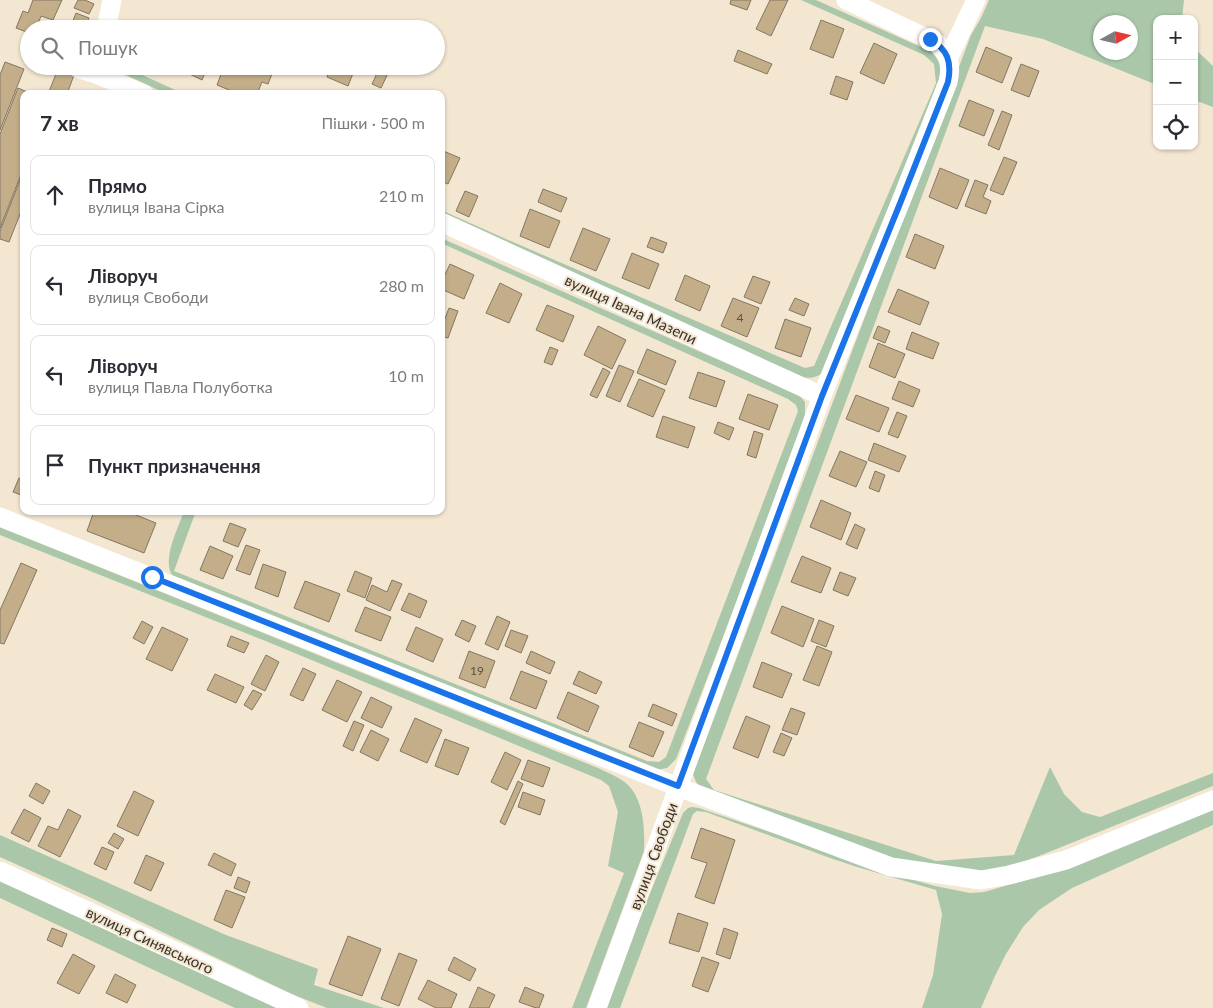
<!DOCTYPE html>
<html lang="uk">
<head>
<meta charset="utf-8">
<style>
	:root { --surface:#fff; --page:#f7f7f7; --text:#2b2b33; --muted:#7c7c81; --line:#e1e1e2 }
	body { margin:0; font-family:Lato,sans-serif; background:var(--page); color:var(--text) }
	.controls { position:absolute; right:15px; top:15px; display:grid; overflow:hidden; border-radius:10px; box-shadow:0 1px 4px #0004 }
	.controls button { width:45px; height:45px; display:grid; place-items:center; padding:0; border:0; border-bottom:1px solid var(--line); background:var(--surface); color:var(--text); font:25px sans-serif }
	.compass { position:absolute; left:1093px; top:15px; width:45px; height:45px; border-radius:50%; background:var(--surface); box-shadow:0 1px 4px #0004; rotate:82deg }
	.stop { position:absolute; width:15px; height:15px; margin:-11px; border:4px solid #1a73e8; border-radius:50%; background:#fff }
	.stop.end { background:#1a73e8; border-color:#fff; box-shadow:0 1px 5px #0008 }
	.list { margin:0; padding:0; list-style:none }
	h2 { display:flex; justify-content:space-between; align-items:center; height:65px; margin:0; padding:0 20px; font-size:21px }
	h2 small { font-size:16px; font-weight:400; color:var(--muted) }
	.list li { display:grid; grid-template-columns:32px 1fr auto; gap:15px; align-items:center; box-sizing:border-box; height:80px; margin:0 10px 10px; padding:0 10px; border:1px solid var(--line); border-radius:10px }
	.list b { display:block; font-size:19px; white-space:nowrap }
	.list p { margin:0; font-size:16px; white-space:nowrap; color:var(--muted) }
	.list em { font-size:16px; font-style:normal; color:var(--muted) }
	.icon { flex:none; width:28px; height:28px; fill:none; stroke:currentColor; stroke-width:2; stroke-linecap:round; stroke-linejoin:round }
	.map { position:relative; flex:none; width:1213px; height:1008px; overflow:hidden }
	.search { position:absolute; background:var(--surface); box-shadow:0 1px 4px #0004; left:20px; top:20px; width:425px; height:55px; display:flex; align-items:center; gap:12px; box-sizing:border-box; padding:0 18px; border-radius:28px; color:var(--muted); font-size:19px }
	.panel { position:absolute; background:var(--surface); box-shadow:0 1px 4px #0004; left:20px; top:90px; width:425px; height:425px; border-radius:10px }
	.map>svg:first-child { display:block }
	.green { fill:#aac7a9; fill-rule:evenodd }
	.building { fill:#c4ae89; stroke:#827764 }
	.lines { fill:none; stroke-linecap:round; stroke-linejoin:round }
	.minor { stroke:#fff; stroke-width:19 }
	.route { stroke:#1a73e8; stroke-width:6 }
	.labels { text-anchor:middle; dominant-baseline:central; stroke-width:4; stroke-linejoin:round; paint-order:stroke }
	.number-label { font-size:12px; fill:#5a5142 }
	.street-label { font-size:15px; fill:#37322a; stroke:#f4e7d2 }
</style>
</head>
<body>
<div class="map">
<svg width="1213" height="1008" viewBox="0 0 1213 1008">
	<rect width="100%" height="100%" fill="#f4e7d2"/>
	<!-- green -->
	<path class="green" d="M 801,0 L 816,0 L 932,52 C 940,59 940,64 941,75 L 824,372 C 815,379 809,378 798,377 L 441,217 L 441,210 L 506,239 L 805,368 L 814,366 L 936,83 L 934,64 L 924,55 Z
		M 989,0 L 1184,0 L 1182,19 L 1157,19 L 1157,85 L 1043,39 L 985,26 L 706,779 L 714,790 L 936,861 L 1014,855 L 1050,767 L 1064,794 L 1082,812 L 1100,817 L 1213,773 L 1213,786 L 1039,856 L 990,873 L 899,861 L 703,790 L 696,782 L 693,774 L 971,35 L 981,18 ZM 1100,22 L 1130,22 L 1130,52 L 1100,52 Z
		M 1194,48 L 1213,66 L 1213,107 L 1194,100 Z
		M 119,66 L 127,66 L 127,68 L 184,94 L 167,94 L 126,75 Z
		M 441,238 L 799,395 L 805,402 L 805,414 L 801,435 L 676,759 L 667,768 L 656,770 L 172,575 C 162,558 178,529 184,511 L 196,511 L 174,571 L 647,761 L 659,762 L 666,757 L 798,411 L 796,405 L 788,399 L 441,243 Z
		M 0,527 L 598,768 C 608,773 620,777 629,786 C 644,802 645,830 644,851 L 586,1008 L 572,1008 L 624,873 L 608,866 L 618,812 L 609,786 L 601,780 L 268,642 L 0,535 Z
		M 1213,805 L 1213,825 L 1072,888 L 1039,910 L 1023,927 L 1006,954 L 995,976 L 981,1008 L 922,1008 L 933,975 L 942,914 L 936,890 L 857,867 L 830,858 L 706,812 L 697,811 L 693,814 L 620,1008 L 606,1008 L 630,942 L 683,813 L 688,808 L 692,807 L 699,808 L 903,877 L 935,886 L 970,893 L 984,892 L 1029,879 Z
		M 0,835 L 226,935 L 318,969 L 314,985 L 384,1008 L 327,1008 L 294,995 L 89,897 L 0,857 Z
		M 0,876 L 289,1008 L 235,1008 L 0,898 Z"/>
	<!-- building -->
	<path class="building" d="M 33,0 L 62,0 L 53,20 L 41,16 L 36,29 L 29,29 L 29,33 L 16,28 L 23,11 L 28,13 Z
		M 78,0 L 85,0 L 94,4 L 89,14 L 74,8 Z
		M 731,0 L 751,0 L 747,10 L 730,4 Z
		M 770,0 L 788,0 L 771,36 L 756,29 Z
		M 76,13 L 89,18 L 84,29 L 79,29 L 71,26 Z
		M 821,20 L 844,29 L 833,58 L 810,49 Z
		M 874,43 L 897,54 L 884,84 L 860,73 Z
		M 986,47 L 1012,58 L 1002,83 L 976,72 Z
		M 738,50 L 772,64 L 767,74 L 734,61 Z
		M 5,62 L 24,69 L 0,130 L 0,75 Z
		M 1021,64 L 1039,71 L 1029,97 L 1011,90 Z
		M 173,66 L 208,66 L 202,80 Z
		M 224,66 L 240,66 L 251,71 L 253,66 L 275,66 L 268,84 L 262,82 L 257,94 L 239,94 L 217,85 Z
		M 331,66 L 356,66 L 348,86 L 327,77 Z
		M 380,67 L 389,71 L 381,88 L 372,84 Z
		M 58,69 L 74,75 L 67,94 L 48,94 Z
		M 836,76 L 853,82 L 847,100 L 830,94 Z
		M 18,88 L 32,94 L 24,94 L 24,167 L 0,228 L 0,134 Z
		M 969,100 L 994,110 L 984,136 L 959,126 Z
		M 1002,111 L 1012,115 L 999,150 L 988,145 Z
		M 441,150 L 460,158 L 448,184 L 441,181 Z
		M 1004,157 L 1017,162 L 1003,195 L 990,190 Z
		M 940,168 L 969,180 L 957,209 L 929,197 Z
		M 24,170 L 24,204 L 9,242 L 0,239 L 0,231 Z
		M 975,180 L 988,185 L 983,197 L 991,201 L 986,214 L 965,206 Z
		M 543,189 L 567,198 L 561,212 L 538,202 Z
		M 465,191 L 478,196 L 469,217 L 456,211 Z
		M 530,209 L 560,221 L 549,248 L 520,236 Z
		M 583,228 L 610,239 L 596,271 L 570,260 Z
		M 915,234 L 944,246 L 935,269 L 906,257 Z
		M 651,237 L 667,243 L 663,253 L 647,247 Z
		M 632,253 L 659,264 L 649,289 L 622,278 Z
		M 450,264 L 474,275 L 464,299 L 441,289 L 441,283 Z
		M 685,275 L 710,286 L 700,311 L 675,300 Z
		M 753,276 L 770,282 L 761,304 L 744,297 Z
		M 500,283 L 522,294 L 509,323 L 486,313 Z
		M 898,289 L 929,302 L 920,325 L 888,312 Z
		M 733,298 L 759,308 L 747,337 L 721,326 Z
		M 795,298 L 809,304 L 804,316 L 789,310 Z
		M 547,305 L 574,316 L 563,342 L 536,330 Z
		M 449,308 L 458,311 L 448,338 L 441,336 L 441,329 Z
		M 785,319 L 811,328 L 801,357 L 775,348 Z
		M 598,326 L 626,340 L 612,369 L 584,355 Z
		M 878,326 L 890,331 L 885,343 L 873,338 Z
		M 912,332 L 939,343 L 933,359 L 906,349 Z
		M 878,343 L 905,354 L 895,378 L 869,367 Z
		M 550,347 L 558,350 L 552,365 L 544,362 Z
		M 647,349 L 676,361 L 666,385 L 637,373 Z
		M 619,365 L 634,371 L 620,402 L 606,396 Z
		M 603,368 L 610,372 L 597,398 L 590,395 Z
		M 698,372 L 725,381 L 716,407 L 689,398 Z
		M 639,379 L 665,390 L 653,417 L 627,406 Z
		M 899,381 L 920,390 L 913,407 L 892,399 Z
		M 748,394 L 778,405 L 769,430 L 739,419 Z
		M 856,395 L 889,408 L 879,432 L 846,419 Z
		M 897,412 L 907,416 L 898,438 L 888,434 Z
		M 663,416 L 695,427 L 688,448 L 656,437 Z
		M 718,422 L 734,428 L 729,440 L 714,433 Z
		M 754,431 L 763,434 L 756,458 L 747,455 Z
		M 874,443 L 906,456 L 899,472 L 868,460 Z
		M 840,451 L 867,462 L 856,487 L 829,476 Z
		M 875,471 L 885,475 L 879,492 L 869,488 Z
		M 19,478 L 24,480 L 24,496 L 13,492 Z
		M 821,500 L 851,513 L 841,540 L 810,527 Z
		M 94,511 L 126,511 L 156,523 L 144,553 L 87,531 Z
		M 230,523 L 246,529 L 238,547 L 223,541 Z
		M 855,524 L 865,529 L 857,549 L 846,544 Z
		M 246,545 L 260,550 L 250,575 L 236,570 Z
		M 210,546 L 233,556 L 223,579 L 200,570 Z
		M 802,556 L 831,568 L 821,593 L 791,582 Z
		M 21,563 L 37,570 L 4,644 L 0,643 L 0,610 Z
		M 263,564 L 286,572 L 278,597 L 255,588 Z
		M 355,571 L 372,578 L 365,598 L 347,591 Z
		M 840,572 L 856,578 L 848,596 L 833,590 Z
		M 392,580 L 402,584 L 390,611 L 366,600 L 372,585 L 387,592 Z
		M 305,581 L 340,594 L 329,622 L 294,608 Z
		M 409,593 L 427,601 L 420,618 L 401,610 Z
		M 782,606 L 814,619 L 803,647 L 771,633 Z
		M 365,607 L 391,617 L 381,641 L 355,631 Z
		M 497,616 L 510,622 L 498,650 L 485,644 Z
		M 462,620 L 476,626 L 469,642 L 455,635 Z
		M 819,620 L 834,626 L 826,647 L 811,641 Z
		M 142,621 L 153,627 L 144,644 L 133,638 Z
		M 162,627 L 188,639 L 172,671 L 146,659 Z
		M 416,627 L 443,639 L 433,662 L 406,650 Z
		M 511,630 L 528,636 L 521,653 L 505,646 Z
		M 231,636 L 249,643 L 244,653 L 227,646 Z
		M 817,646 L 832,652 L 819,686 L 803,680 Z
		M 469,651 L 495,661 L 485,688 L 459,678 Z
		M 531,651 L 555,662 L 550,674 L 526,663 Z
		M 266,655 L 279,662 L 265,691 L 251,684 Z
		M 762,662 L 792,674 L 782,698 L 753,687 Z
		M 303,668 L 316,674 L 303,701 L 290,695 Z
		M 521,671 L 547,681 L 536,709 L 510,699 Z
		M 579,671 L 602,682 L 596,694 L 573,684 Z
		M 215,674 L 244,687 L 236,703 L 207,690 Z
		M 337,680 L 362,692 L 347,722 L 322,710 Z
		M 253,690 L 262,694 L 252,710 L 244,705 Z
		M 568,692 L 599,706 L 588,732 L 557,718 Z
		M 371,697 L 392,707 L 382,728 L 361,718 Z
		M 653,704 L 677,714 L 672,726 L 648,716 Z
		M 791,708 L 805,713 L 797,735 L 782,730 Z
		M 746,716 L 770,726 L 758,758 L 733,748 Z
		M 415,718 L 442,730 L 427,763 L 400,751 Z
		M 354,721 L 364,725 L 353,751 L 343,746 Z
		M 639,722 L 664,732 L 653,757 L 629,747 Z
		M 371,730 L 389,739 L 378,761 L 360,752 Z
		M 781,733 L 792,738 L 784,756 L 773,752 Z
		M 445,739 L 469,748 L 458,775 L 435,766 Z
		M 505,752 L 521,760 L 507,790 L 491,782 Z
		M 528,760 L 550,768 L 543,787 L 521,779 Z
		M 518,781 L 523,784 L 505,825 L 500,822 Z
		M 36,783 L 50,791 L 43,804 L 29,796 Z
		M 134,791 L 154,801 L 138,836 L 117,826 Z
		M 523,792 L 545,800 L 540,815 L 518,807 Z
		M 24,809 L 41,818 L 29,842 L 11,833 Z
		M 68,809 L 81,816 L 60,857 L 38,846 L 48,826 L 58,830 Z
		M 701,828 L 735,840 L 714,904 L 695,897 L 707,863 L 691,858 Z
		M 114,833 L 124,839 L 118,849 L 108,843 Z
		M 102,847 L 114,852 L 106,870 L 94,864 Z
		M 214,853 L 236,864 L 231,876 L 208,865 Z
		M 146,855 L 164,863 L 151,891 L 134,883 Z
		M 238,877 L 250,882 L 246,893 L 234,888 Z
		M 226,890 L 245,897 L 232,928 L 214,920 Z
		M 678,913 L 708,923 L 699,952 L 669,943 Z
		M 52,928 L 67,934 L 62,947 L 47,940 Z
		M 724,928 L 738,933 L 730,959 L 716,954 Z
		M 348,936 L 381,949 L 362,996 L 329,984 Z
		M 399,953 L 417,960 L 399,1006 L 381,999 Z
		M 73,954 L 95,966 L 79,994 L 57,983 Z
		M 454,957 L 476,969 L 470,981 L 448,970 Z
		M 702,957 L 719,963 L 708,992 L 692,986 Z
		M 115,974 L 136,985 L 127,1003 L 106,993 Z
		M 428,980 L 457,994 L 451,1008 L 436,1008 L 418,999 Z
		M 478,987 L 495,995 L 489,1008 L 469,1008 Z
		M 525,987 L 544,995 L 539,1008 L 536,1008 L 519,1002 Z"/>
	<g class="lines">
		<!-- minor -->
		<path class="minor" d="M 106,29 L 112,0
			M 948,59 L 976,0
			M 79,69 L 96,74 L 144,94
			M 441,222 L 822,396
			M 0,517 L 678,787 L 891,867 L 981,880 L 1009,875 L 1066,860 L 1213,800
			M 0,871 L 299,1008
			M 597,1008 L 822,396 L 901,201 L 948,82 C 952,65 949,56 937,43 L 846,0"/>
	</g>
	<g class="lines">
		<!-- route -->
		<path class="route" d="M 152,577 L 678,786 L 822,396 L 901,201 L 948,82 C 952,62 948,50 930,39"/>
	</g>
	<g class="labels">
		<!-- number labels -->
		<g class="number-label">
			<text x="740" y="317">4</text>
			<text x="477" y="670">19</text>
		</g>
		<!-- street labels -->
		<g class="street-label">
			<text transform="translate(631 309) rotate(25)">вулиця Івана Мазепи</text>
			<text transform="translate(653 856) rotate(-70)">вулиця Свободи</text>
			<text transform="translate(150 940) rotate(25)">вулиця Синявського</text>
		</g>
	</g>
</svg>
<div class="controls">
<button>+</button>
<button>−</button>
<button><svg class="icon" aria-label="locate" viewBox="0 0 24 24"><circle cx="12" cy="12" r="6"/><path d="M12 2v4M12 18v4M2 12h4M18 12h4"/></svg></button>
</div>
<svg class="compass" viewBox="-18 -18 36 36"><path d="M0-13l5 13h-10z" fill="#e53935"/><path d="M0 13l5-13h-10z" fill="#7c7c81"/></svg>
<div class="stop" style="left:152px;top:577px"></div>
<div class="stop end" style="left:930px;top:39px"></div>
<div class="search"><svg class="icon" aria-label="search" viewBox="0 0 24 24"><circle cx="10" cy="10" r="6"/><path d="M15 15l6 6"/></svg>Пошук</div>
<section class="panel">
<h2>7 хв<small>Пішки · 500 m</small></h2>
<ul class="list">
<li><svg class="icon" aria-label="ahead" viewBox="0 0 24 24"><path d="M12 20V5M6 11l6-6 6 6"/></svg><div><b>Прямо</b><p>вулиця Івана Сірка</p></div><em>210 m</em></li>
<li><svg class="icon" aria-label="left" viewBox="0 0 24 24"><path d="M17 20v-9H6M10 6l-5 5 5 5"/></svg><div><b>Ліворуч</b><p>вулиця Свободи</p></div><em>280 m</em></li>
<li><svg class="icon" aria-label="left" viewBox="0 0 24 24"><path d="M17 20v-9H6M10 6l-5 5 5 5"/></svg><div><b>Ліворуч</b><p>вулиця Павла Полуботка</p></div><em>10 m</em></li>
<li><svg class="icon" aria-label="arrive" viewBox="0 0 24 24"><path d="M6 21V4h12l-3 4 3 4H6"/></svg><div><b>Пункт призначення</b></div></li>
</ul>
</section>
</div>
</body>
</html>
